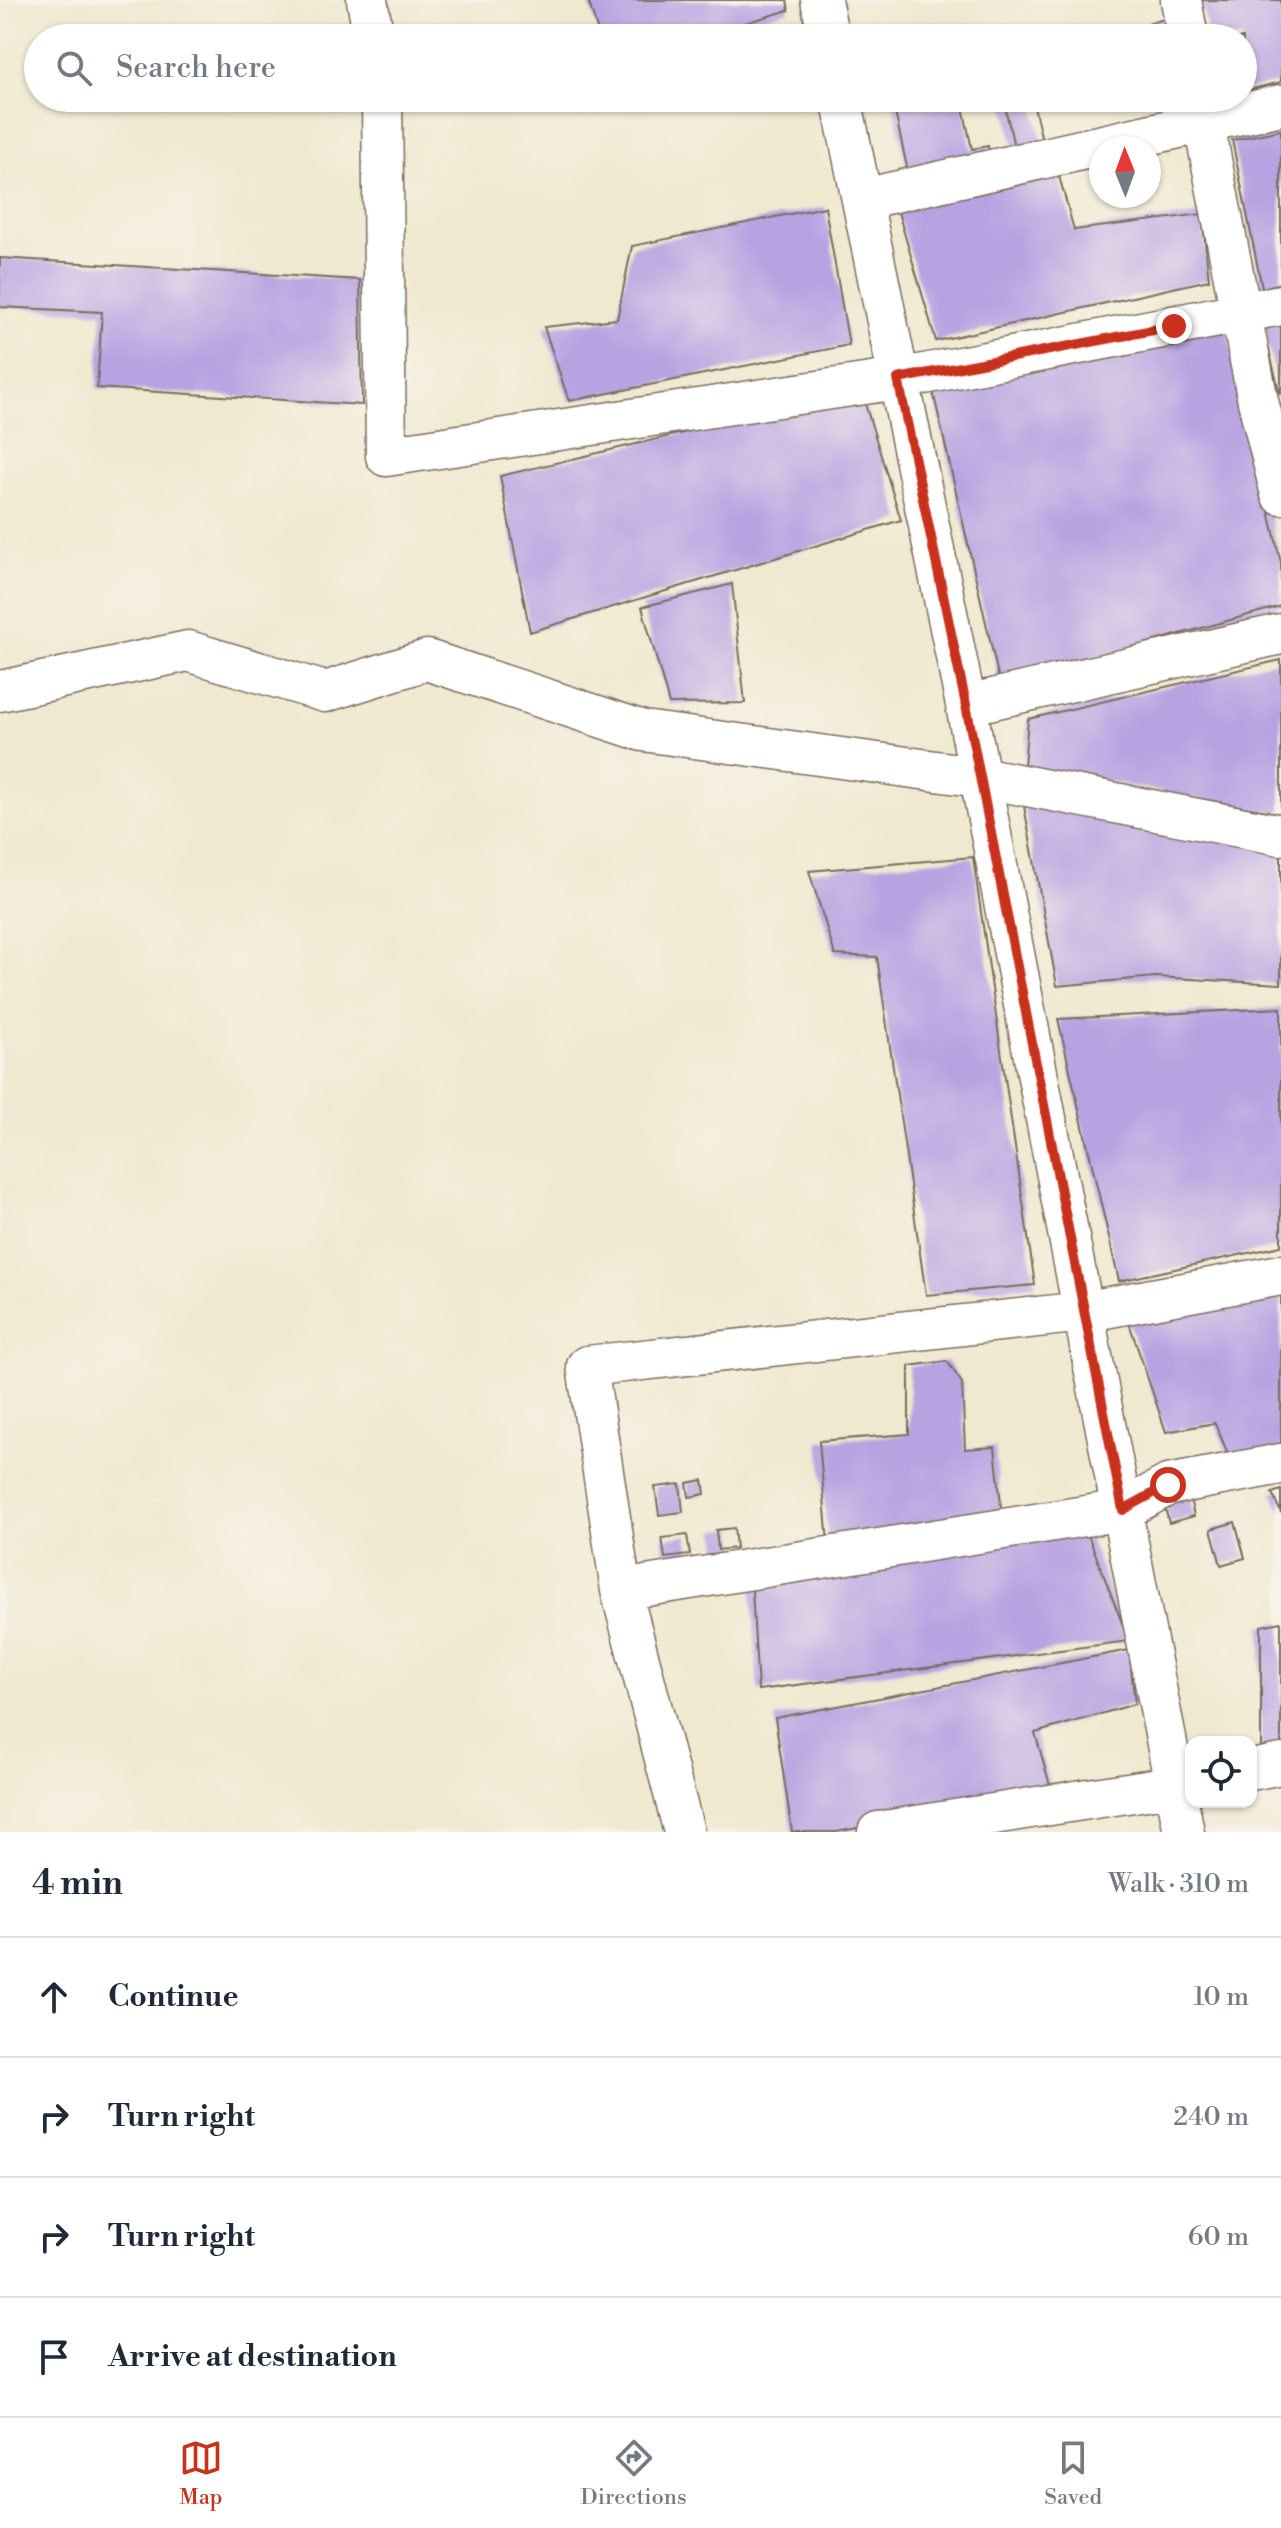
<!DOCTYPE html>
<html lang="en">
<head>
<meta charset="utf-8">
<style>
	:root { --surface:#fff; --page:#f6f6f7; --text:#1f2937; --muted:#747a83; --line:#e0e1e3; --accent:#c8321e }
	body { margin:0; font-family:"Libre Bodoni",serif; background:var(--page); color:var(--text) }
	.controls { position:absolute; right:24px; bottom:24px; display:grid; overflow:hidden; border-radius:16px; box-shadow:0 2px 6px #0004 }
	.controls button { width:72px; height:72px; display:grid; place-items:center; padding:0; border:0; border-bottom:2px solid var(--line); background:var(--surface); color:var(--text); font:40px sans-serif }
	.compass { position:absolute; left:1089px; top:136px; width:72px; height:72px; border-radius:50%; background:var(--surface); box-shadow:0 2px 6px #0004; rotate:359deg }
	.stop { position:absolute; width:24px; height:24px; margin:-18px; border:6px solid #c8321e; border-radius:50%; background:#fff }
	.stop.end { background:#c8321e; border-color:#fff; box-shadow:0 2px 8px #0008 }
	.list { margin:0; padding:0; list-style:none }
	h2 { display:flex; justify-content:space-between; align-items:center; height:104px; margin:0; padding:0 32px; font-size:34px }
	h2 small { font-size:26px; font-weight:400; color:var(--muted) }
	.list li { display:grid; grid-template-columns:52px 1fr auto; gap:24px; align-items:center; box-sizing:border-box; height:120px; padding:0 32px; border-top:2px solid var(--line) }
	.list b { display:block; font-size:30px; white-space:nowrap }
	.list em { font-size:26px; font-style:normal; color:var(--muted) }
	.icon { flex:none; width:44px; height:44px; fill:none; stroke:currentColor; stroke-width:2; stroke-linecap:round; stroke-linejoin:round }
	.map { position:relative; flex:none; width:1281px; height:1832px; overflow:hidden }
	.search { position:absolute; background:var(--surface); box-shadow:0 2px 6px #0004; left:24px; right:24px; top:24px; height:88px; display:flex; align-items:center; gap:20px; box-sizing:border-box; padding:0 28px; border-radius:44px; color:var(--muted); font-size:30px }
	.sheet { height:584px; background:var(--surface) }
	nav { display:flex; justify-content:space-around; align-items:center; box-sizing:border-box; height:112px; border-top:2px solid var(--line); background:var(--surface); font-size:22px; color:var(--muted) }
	nav a { display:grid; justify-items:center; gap:4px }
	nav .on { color:var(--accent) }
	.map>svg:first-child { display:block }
	.building { fill:#b8a2e2 }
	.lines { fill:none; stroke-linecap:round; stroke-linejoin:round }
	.minor-casing { stroke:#7a6c5c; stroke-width:43 }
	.minor { stroke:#fff; stroke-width:40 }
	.route { stroke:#c8321e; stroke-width:10 }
</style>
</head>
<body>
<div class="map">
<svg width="1281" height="1832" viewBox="0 0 1281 1832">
	<rect width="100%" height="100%" fill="#f7f3e8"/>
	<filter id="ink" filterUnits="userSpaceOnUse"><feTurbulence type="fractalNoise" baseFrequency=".0125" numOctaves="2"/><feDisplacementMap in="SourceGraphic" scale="16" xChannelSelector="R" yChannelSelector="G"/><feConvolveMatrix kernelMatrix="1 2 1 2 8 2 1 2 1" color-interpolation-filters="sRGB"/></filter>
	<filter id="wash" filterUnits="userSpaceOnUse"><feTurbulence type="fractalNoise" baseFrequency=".006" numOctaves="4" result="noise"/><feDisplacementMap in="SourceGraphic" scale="32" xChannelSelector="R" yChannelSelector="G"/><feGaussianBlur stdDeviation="1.8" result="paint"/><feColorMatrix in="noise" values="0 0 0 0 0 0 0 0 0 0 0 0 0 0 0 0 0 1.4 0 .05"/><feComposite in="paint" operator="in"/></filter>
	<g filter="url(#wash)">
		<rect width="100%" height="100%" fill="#f0e8cf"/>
		<g id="blocks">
			<!-- building -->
			<path class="building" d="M 588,0 L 787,0 L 789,10 L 694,38 L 600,38 Z
				M 1201,0 L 1281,0 L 1281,82 L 1243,91 L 1243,38 L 1209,38 Z
				M 1165,19 L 1168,30 L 1152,34 L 1149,23 Z
				M 892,98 L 961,98 L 972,149 L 988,146 L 992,168 L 911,186 Z
				M 1003,98 L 1032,98 L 1045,153 L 1017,160 Z
				M 1281,130 L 1281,283 L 1262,288 L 1232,140 Z
				M 1054,158 L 1074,230 L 1202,214 L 1209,280 L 936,341 L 893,195 Z
				M 825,207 L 849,345 L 569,401 L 544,327 L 617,319 L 632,246 Z
				M 0,258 L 360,280 L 362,405 L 97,388 L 102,312 L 0,307 Z
				M 1281,323 L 1281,394 L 1280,394 L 1263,326 Z
				M 1226,326 L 1281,563 L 1281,606 L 1000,684 L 932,387 Z
				M 861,391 L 901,520 L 530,632 L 500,476 Z
				M 732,584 L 745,703 L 669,704 L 642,607 Z
				M 1281,660 L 1281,814 L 1024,766 L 1028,719 Z
				M 1024,806 L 1281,850 L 1281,984 L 1155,977 L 1057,986 Z
				M 973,857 L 1035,1285 L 926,1295 L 877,957 L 835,955 L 809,871 Z
				M 1281,1008 L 1281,1246 L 1119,1281 L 1058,1019 Z
				M 1281,1289 L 1281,1450 L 1232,1464 L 1215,1423 L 1166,1432 L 1125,1311 Z
				M 947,1361 L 962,1383 L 965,1449 L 995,1447 L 1003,1524 L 828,1543 L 819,1441 L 909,1434 L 909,1366 Z
				M 703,1480 L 705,1494 L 689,1497 L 687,1483 Z
				M 680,1484 L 683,1512 L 659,1515 L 655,1487 Z
				M 1281,1490 L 1281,1513 L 1272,1493 Z
				M 1189,1494 L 1194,1516 L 1169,1523 L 1163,1500 Z
				M 1235,1522 L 1245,1558 L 1221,1565 L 1211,1529 Z
				M 1085,1527 L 1129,1641 L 758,1690 L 751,1574 Z
				M 734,1528 L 736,1548 L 718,1550 L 716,1530 Z
				M 687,1535 L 690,1555 L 665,1558 L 662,1538 Z
				M 1281,1622 L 1281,1745 L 1261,1750 L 1261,1626 Z
				M 1129,1650 L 1135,1704 L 1035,1733 L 1052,1792 L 836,1832 L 792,1832 L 775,1718 Z"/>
		</g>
	</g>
	<g filter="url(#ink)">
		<use href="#blocks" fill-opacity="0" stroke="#7a6c5c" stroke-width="2"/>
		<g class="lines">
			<!-- minor casing -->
			<g class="minor-casing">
				<path id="minor" d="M 367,0 L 374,38
					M 821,0 L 829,38
					M 1181,0 L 1188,38
					M 382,98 L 386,456 L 898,379 L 1281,305
					M 841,98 L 966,705 L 1184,1832
					M 1199,98 L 1258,401 L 1281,494
					M 863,199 L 1281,105
					M 0,691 L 188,651 L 325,692 L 427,660 L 643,731 L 980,777 L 1281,835
					M 966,705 L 1281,634
					M 1281,1275 L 1083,1312 L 587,1366 L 621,1590 L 1123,1510 L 1168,1485 L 1281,1464
					M 621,1590 L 684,1832
					M 1251,1770 L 1281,1764
					M 878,1832 L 1191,1783"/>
			</g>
			<!-- minor -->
			<use href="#minor" class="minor"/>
		</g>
	</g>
	<g class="lines" filter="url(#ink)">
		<!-- route -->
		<path class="route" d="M 1168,1485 L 1123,1510 L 966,705 L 898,379 L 1174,326"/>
	</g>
</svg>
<div class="controls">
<button><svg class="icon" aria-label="locate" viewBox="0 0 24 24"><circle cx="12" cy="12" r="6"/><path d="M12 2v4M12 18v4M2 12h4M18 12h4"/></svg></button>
</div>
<svg class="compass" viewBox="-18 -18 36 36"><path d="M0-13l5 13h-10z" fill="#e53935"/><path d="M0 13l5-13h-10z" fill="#747a83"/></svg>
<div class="stop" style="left:1168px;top:1485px"></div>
<div class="stop end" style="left:1174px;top:326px"></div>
<div class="search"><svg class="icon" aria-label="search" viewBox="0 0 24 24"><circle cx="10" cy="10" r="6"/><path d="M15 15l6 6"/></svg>Search here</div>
</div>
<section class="sheet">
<h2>4 min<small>Walk · 310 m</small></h2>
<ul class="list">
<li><svg class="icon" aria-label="ahead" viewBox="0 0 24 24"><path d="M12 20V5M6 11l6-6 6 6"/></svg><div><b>Continue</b></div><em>10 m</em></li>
<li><svg class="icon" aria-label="right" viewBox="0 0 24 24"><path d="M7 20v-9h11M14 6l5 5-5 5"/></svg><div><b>Turn right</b></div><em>240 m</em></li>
<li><svg class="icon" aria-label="right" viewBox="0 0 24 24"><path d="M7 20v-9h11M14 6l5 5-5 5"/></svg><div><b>Turn right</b></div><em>60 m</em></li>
<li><svg class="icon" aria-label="arrive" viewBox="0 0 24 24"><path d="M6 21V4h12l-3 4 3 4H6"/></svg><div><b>Arrive at destination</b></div></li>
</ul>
</section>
<nav>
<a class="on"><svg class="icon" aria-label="map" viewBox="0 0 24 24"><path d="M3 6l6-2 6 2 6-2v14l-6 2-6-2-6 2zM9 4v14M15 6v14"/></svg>Map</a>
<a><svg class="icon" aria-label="directions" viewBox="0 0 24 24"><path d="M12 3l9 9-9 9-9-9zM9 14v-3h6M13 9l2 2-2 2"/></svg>Directions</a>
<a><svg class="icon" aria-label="saved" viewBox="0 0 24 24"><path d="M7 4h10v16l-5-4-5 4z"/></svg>Saved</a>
</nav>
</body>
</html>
